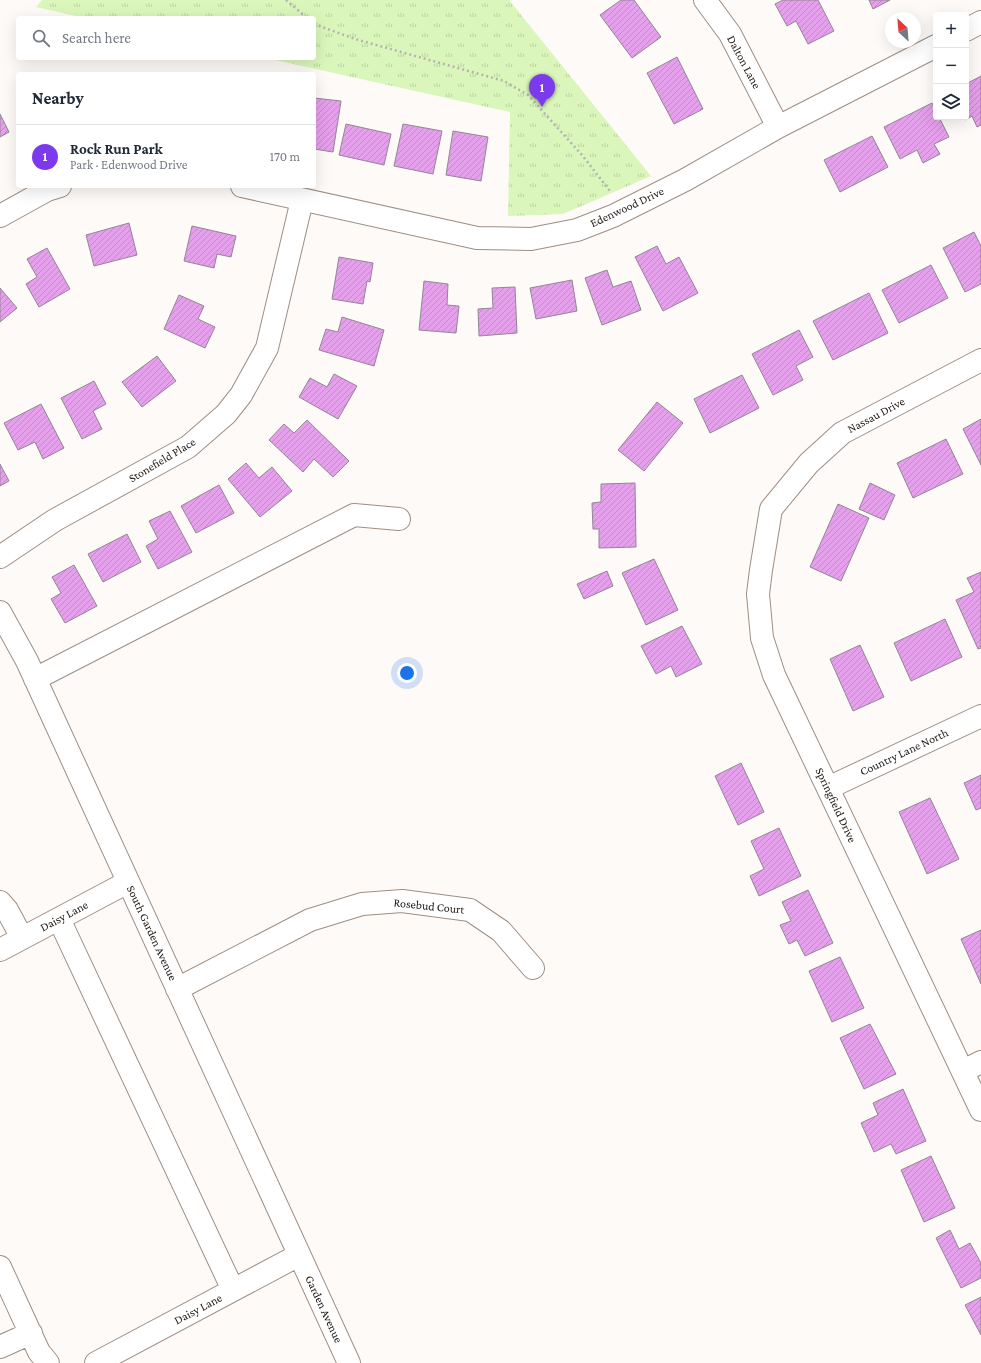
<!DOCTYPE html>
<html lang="en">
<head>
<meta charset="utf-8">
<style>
	:root { --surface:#fff; --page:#f2f2f3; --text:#1f2937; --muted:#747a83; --line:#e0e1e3; --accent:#7c3aed }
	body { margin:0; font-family:"Crimson Pro",serif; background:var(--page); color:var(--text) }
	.controls { position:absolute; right:12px; top:12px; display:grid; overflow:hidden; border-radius:4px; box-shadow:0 4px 16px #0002 }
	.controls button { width:36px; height:36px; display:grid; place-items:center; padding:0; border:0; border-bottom:1px solid var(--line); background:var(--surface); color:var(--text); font:20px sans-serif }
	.compass { position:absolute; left:885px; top:12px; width:36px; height:36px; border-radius:50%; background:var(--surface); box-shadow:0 4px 16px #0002; rotate:334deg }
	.you { position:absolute; left:407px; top:673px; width:14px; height:14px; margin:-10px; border:3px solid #fff; border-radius:50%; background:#1a73e8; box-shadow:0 0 0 6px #1a73e833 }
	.badge { display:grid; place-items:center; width:26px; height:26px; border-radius:50%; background:var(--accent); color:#fff; font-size:13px; font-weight:700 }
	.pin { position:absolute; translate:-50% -33px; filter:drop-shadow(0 1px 2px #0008) }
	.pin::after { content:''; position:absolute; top:21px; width:14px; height:12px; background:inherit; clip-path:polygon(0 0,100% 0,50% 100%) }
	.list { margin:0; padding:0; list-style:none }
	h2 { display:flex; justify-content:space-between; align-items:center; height:52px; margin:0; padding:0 16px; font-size:17px }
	h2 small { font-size:13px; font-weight:400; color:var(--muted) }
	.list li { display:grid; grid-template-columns:26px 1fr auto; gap:12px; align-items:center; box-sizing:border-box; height:64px; padding:0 16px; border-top:1px solid var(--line) }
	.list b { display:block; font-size:15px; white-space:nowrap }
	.list p { margin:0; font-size:13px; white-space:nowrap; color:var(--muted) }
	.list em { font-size:13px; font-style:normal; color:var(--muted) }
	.icon { flex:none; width:22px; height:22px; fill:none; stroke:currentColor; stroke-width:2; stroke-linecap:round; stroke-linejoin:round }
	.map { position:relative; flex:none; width:981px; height:1363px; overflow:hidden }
	.search { position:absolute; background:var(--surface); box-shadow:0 4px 16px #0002; left:16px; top:16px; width:300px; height:44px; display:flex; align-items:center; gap:10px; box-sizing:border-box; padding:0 14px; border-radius:4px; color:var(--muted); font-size:15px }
	.panel { position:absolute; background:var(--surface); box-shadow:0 4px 16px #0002; left:16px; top:72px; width:300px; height:116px; border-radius:4px }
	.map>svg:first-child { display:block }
	.park { fill:url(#park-tufts) }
	.building { fill:url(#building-hatch); stroke:#938594 }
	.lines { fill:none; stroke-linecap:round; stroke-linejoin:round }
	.minor-casing { stroke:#9f8e82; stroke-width:24 }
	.path { stroke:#b7b3b0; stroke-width:2.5; stroke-dasharray:2 3; stroke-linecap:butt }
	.minor { stroke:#fff; stroke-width:22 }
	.labels { text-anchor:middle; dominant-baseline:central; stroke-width:3; stroke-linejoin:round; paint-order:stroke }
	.street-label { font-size:12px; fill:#1e1814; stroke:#fff }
</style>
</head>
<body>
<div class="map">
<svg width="981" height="1363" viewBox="0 0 981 1363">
	<defs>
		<pattern id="park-tufts" width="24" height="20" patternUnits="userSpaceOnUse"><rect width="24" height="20" fill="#daf6bb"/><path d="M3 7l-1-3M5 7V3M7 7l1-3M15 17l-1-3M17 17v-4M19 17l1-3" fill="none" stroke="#bbd2a0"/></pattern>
		<pattern id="building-hatch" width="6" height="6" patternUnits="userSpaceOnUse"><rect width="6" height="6" fill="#e4a0ea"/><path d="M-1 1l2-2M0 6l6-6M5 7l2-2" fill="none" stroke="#c389c8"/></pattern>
	</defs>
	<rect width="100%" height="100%" fill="#fefaf8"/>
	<!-- park -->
	<path class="park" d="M 42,0 L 509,0 L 651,176 L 563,214 L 508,216 L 510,112 L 266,58 L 314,58 L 314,18 L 85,18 L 36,7 Z"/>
	<!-- building -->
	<path class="building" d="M 621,0 L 634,0 L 661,37 L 632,58 L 600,15 Z
		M 783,0 L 818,0 L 834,31 L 808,44 L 796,21 L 787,26 L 775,4 Z
		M 869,0 L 890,0 L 873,9 Z
		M 677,57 L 703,109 L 674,124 L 647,73 Z
		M 981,76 L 981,125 L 977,127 L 972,116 L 965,120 L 964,117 L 966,117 L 966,84 Z
		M 314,98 L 341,101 L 333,152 L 314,149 Z
		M 932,103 L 936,112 L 936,117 L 939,117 L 949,137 L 934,144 L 940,154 L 923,163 L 917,150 L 900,159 L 884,127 Z
		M 0,114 L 9,132 L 0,137 Z
		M 346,124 L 391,134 L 384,165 L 339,155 Z
		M 403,124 L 442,131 L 433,174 L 394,166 Z
		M 453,131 L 488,137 L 481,181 L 446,175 Z
		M 872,136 L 888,167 L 840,192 L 824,160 Z
		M 129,223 L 137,255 L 94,266 L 86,235 Z
		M 192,226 L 236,236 L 231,257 L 217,254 L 214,268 L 184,261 Z
		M 974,232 L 981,246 L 981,284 L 965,292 L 943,248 Z
		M 657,246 L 666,264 L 679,257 L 698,293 L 663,311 L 635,257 Z
		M 47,248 L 70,289 L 39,307 L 26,284 L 37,277 L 27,259 Z
		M 339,257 L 373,263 L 370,282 L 367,281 L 363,304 L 332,299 Z
		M 931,265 L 948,298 L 899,323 L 882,290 Z
		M 607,270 L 613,287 L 631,281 L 641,310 L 602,325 L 585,278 Z
		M 572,280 L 577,311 L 536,319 L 530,288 Z
		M 424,281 L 448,284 L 447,305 L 459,306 L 456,333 L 419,330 Z
		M 515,287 L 517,333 L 479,336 L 478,309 L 493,308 L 492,288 Z
		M 0,288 L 17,308 L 0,322 Z
		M 869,293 L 888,333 L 833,360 L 813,321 Z
		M 179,295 L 204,306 L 198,319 L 215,327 L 205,348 L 164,329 Z
		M 342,317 L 384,330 L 374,366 L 319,350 L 326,329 L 338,332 Z
		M 799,330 L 813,357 L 796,366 L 803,380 L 773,395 L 752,354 Z
		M 157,356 L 176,381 L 142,407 L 122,382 Z
		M 334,374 L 357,386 L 338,419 L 299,397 L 310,378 L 327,387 Z
		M 742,375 L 759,408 L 710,433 L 694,399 Z
		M 94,381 L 106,404 L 93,411 L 102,429 L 82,439 L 61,398 Z
		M 657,402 L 683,423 L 644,471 L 618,450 Z
		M 41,404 L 64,448 L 43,459 L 35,442 L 18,450 L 4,423 Z
		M 981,419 L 981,465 L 963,429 Z
		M 307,420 L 349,461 L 333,477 L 314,459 L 303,472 L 269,440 L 284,424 L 294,433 Z
		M 946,439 L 963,474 L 913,498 L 897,463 Z
		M 246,463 L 259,478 L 272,467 L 292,491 L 260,517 L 228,479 Z
		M 0,464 L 9,481 L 0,486 Z
		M 635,483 L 636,547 L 599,548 L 599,529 L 593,529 L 592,503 L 601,502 L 601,484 Z
		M 870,483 L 895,495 L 884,520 L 859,509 Z
		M 219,485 L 234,513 L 196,533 L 181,506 Z
		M 838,504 L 869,518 L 841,581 L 810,567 Z
		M 170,511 L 192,552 L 158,569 L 146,546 L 158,539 L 149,521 Z
		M 127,534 L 141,562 L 103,582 L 88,554 Z
		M 654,559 L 678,610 L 646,625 L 622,573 Z
		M 74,565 L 97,606 L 65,623 L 51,599 L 61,593 L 52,577 Z
		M 607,571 L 613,586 L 584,599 L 577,584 Z
		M 981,572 L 981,648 L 978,649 L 956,600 L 974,592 L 967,578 Z
		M 945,619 L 962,657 L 911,681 L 894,643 Z
		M 682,626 L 702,664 L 676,677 L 671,666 L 656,674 L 641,646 Z
		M 860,645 L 884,697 L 853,711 L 830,659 Z
		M 741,763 L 764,812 L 738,825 L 715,776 Z
		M 981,775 L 981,808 L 976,810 L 964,783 Z
		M 930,798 L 959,859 L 927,874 L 899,812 Z
		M 779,828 L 801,876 L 759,896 L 750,876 L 764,869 L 751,841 Z
		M 808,890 L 833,943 L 805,956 L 797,940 L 789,944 L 780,925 L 791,921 L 782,902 Z
		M 981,930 L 981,984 L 961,939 Z
		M 840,957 L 864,1008 L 832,1022 L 809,971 Z
		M 870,1024 L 896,1074 L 864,1089 L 840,1038 Z
		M 903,1089 L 926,1141 L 896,1154 L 891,1144 L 874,1152 L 861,1123 L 878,1115 L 873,1103 Z
		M 931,1156 L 955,1208 L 924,1222 L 901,1170 Z
		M 950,1230 L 959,1249 L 970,1243 L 981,1263 L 981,1278 L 961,1288 L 936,1238 Z
		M 981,1297 L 981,1335 L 965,1305 Z"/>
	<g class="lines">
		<!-- minor casing -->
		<g class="minor-casing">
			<path id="minor" d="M 705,0 L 730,34 L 778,127
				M 966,30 L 981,22
				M 242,186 L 477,238 L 531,239 L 577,230 L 613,216 L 685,180 L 778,127 L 936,46
				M 0,216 L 47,190 L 60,186
				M 981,360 L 842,433 L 809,463 L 771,509 L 761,570 L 758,594 L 762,638 L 774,675 L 981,1110
				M 0,557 L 55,520 L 188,447 L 226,414 L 241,395 L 267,348 L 302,200
				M 0,612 L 27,661 L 349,1363
				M 35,679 L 354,515 L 399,519
				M 828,788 L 981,716
				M 0,902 L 7,910 L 22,938
				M 59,919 L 233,1290
				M 0,950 L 128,882
				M 177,989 L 310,920 L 362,904 L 402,901 L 470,910 L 501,931 L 533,968
				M 963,1071 L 981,1062
				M 0,1267 L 39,1352 L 48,1363
				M 0,1347 L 31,1333
				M 96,1363 L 299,1255"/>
		</g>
		<!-- path -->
		<path class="path" d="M 286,0 L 307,18
			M 314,24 L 355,39 L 504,81 L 528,95 L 582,155 L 610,191"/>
		<!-- minor -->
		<use href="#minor" class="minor"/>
	</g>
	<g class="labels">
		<!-- street labels -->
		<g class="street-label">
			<text transform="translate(744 62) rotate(62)">Dalton Lane</text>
			<text transform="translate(627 207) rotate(-25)">Edenwood Drive</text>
			<text transform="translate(876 415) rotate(-28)">Nassau Drive</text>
			<text transform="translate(162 460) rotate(-31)">Stonefield Place</text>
			<text transform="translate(904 752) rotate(-25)">Country Lane North</text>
			<text transform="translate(836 805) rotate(65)">Springfield Drive</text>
			<text transform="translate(429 906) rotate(6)">Rosebud Court</text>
			<text transform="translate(64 916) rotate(-28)">Daisy Lane</text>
			<text transform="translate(152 933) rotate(65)">South Garden Avenue</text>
			<text transform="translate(198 1309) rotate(-28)">Daisy Lane</text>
			<text transform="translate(324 1309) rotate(65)">Garden Avenue</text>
		</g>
	</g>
</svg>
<div class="controls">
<button>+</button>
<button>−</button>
<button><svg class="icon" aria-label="layers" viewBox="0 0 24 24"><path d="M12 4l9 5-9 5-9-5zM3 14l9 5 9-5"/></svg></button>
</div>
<svg class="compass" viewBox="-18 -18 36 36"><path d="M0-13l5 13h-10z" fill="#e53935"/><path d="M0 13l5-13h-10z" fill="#747a83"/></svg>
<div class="you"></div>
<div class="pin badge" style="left:542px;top:107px">1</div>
<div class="search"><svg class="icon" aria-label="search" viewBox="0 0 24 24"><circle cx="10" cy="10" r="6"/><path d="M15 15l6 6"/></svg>Search here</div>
<section class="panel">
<h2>Nearby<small></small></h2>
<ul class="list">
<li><span class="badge">1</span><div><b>Rock Run Park</b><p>Park · Edenwood Drive</p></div><em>170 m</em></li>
</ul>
</section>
</div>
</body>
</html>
